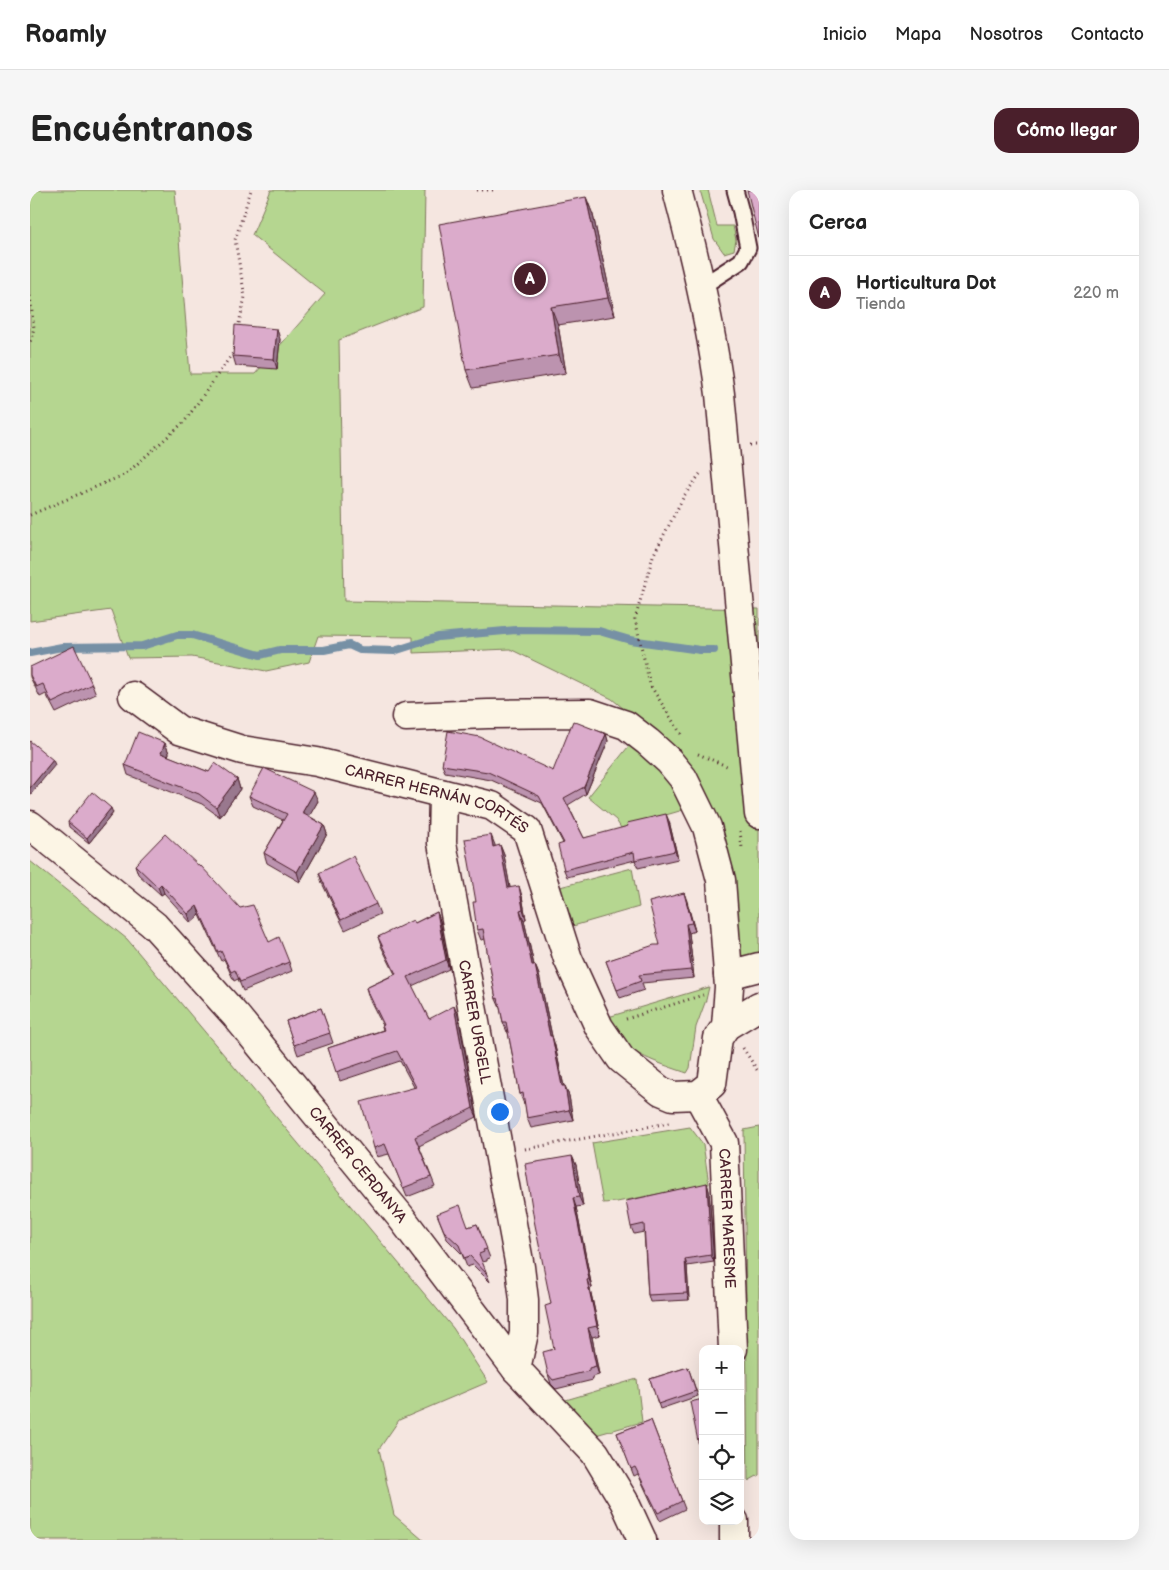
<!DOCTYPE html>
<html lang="es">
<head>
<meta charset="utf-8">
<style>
	:root { --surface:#fff; --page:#f6f6f6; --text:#222; --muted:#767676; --line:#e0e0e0; --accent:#4a1f2b }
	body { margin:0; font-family:"Balsamiq Sans",sans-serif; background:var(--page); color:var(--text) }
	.controls { position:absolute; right:15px; bottom:15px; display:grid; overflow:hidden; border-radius:10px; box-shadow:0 5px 20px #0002 }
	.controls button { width:45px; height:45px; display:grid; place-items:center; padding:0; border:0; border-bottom:1px solid var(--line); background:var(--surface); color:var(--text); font:25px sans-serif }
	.you { position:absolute; left:469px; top:921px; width:18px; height:18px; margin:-12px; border:4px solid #fff; border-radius:50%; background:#1a73e8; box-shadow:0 0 0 8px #1a73e833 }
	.badge { display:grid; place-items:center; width:32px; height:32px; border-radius:50%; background:var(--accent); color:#fff; font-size:16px; font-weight:700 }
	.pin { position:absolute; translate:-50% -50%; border:2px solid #fff; box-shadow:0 1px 5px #0006 }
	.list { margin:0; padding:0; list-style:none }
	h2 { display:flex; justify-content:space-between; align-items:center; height:65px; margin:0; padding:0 20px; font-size:21px }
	h2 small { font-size:16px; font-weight:400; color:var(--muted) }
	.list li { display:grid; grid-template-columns:32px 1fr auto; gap:15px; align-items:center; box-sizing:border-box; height:75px; padding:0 20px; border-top:1px solid var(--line) }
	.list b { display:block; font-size:19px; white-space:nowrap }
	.list p { margin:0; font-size:16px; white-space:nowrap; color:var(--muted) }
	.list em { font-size:16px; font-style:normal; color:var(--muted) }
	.icon { flex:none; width:28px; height:28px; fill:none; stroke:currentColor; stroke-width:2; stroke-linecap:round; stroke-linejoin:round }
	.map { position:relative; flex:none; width:729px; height:1350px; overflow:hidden; border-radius:15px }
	header { display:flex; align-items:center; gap:30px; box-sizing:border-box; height:70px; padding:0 25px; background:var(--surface); border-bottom:1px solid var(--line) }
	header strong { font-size:24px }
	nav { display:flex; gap:28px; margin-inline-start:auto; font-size:18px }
	.intro { display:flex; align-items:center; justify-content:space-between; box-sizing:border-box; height:120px; padding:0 30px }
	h1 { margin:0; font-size:35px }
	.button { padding:12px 22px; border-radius:15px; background:var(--accent); color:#fff; font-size:18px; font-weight:700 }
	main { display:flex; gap:30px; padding:0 30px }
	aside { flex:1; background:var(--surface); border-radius:15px; box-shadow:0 5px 20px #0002 }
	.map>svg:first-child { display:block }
	.green { fill:#b5d690; stroke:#807a5e }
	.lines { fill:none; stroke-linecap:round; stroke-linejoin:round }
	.stream { stroke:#7690a5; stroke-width:8 }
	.lane-casing { stroke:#4a1f2b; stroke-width:19 }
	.street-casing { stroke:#4a1f2b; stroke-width:31 }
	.secondary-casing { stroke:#4a1f2b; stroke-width:31 }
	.path { stroke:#4a1f2b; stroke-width:3; stroke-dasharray:1 4; stroke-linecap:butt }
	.lane { stroke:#fcf5e5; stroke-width:15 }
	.street { stroke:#fcf5e5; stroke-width:28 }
	.secondary { stroke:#fcf5e5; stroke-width:28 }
	.wall { fill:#bc93af; stroke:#4a1f2b }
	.shaded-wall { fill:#99788e; stroke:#4a1f2b }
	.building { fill:#dbabcb; stroke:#4a1f2b }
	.labels { text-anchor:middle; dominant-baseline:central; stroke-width:4; stroke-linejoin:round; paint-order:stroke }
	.street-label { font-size:15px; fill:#4a1f2b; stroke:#fcf5e5 }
</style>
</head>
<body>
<header>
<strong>Roamly</strong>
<nav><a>Inicio</a><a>Mapa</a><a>Nosotros</a><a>Contacto</a></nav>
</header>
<div class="intro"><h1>Encuéntranos</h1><a class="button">Cómo llegar</a></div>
<main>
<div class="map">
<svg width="729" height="1350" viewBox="0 0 729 1350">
	<rect width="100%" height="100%" fill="#f5e6e0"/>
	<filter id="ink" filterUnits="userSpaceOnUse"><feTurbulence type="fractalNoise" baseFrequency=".02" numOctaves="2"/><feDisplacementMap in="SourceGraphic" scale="10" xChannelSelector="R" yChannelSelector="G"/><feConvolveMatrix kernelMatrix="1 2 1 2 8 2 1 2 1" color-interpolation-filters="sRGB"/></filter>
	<g filter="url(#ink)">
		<!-- green -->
		<path class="green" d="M 0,0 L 145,0 L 160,184 L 225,184 L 295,104 L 222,45 L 241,0 L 395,0 L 393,117 L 309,150 L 314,411 L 729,419 L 729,769 L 709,765 L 646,562 L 582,509 L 480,459 L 383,463 L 383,447 L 288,446 L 279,472 L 236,481 L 162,467 L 98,468 L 81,420 L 0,431 Z
			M 670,0 L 678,0 L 687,36 L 703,36 L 706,50 L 704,60 L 694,63 L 684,49 Z
			M 602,552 L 617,563 L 660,618 L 591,638 L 586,630 L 558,607 Z
			M 0,671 L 97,749 L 423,1138 L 458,1192 L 369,1230 L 349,1259 L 364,1325 L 393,1350 L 0,1350 Z
			M 602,678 L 609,717 L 543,736 L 530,697 Z
			M 679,797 L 676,810 L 666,837 L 660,878 L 657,883 C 640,877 607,867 595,854 C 588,847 583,836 578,827 Z
			M 660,937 L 673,954 L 679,994 L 587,1012 L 573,1013 L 562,953 Z
			M 729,937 L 729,1285 L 718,1291 L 714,940 Z
			M 607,1189 L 612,1232 L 562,1246 L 529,1212 Z"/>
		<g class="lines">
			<!-- stream -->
			<path class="stream" d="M 0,463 L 32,457 L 112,456 L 147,445 L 162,445 L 230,465 L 250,460 L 294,460 L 319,455 L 330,460 L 364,461 L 408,447 L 486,440 L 569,441 L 600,450 L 670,460 L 684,460"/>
			<!-- lane casing -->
			<g class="lane-casing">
				<path id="lane" d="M 671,97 L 711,71 L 718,58 L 711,22 L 705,0"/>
			</g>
			<!-- street casing -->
			<g class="street-casing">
				<g id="street">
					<path id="s1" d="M 103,506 L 149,540 L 212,560 L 287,572 L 462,616 L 497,640 L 538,769 L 569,837 L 591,869 L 631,901 L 643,906 L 668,905 L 682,894 L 688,848 L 696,836 L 699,797 L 691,690 L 677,637 L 653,588 L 639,571 L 618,552 L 596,535 L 560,523 L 458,524 L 376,527"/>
					<path id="s2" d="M 413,604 L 412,653 L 490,1077 L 494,1110 L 494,1143 L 486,1179"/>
					<path id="s3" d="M 0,635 L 125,736 L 206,826 L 370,1026 L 486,1179 L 565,1263 L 594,1311 L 612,1350"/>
					<path d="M 698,785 L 729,777"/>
					<path d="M 696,836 L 729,816"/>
					<path id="s4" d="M 668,905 L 694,953 L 703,1159"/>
					<path d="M 704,1331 L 704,1350"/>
				</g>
			</g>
			<!-- secondary casing -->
			<g class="secondary-casing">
				<path id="secondary" d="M 647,0 C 665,67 681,135 690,204 L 729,624"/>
			</g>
			<!-- path -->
			<path class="path" d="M 447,0 L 467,0
				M 0,106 L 4,138 L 0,153
				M 208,138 L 215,107 L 205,50 L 221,0
				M 720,255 L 729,255
				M 0,325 L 96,284 L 155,231 L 203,163 L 204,159
				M 651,544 L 620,495 L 605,429 L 623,366 L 654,306 L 670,284
				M 668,564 L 699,577
				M 710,641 L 712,658
				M 596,829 L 673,805
				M 713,858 L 729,883
				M 495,959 L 639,933"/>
			<!-- lane -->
			<use href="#lane" class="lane"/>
			<!-- street -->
			<use href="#street" class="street"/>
			<!-- secondary -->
			<use href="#secondary" class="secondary"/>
		</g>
		<!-- wall -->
		<path class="wall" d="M 556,7 L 563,25 L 585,126 L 528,135 L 536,183 L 443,198 L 436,180 Z
			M 250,149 L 247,179 L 206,176 L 203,166 Z
			M 0,477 L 62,494 L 66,504 L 26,523 L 16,504 L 10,507 L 0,487 Z
			M 576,544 L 578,551 L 556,604 L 538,615 L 554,648 L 639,631 L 648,669 L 608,678 L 605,670 L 537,687 L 534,680 L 533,653 L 512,613 L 461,590 L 415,582 L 412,575 L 523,581 Z
			M 135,553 L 139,563 L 138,566 L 179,582 L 207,589 L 210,599 L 190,627 L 172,614 L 98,585 L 95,575 Z
			M 219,606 L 288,611 L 279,626 L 294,635 L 297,644 L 270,692 L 237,673 L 234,663 L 253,630 L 223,616 Z
			M 83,623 L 59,653 L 39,637 L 38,632 Z
			M 470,655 L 474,665 L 480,698 L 492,706 L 496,729 L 494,730 L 504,775 L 505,775 L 509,785 L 522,846 L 525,856 L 534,896 L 535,896 L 539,906 L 543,930 L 501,938 L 497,928 L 495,913 L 494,914 L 490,904 L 478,842 L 477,842 L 473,832 L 470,818 L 466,809 L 455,749 L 451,750 L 447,740 L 446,712 Z
			M 105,675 L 239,752 L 259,772 L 262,781 L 213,801 L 208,789 L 204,791 L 194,769 L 191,771 L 170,725 L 161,733 L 134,703 L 131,705 L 108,684 Z
			M 289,683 L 346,714 L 350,724 L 315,740 L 292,693 Z
			M 654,703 L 665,741 L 659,743 L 664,788 L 612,793 L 614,800 L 590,808 L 576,771 L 630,755 Z
			M 407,722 L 410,731 L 419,779 L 382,796 L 399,829 L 428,825 L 447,927 L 389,956 L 405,996 L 377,1007 L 359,964 L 347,967 L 344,958 L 384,897 L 370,871 L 310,891 L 298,858 L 353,840 L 352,836 L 353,836 L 339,808 L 336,798 L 365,784 L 351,756 L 348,747 L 385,733 Z
			M 291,818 L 303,853 L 268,865 L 256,831 Z
			M 542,966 L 546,975 L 553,1016 L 546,1017 L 562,1098 L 560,1099 L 570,1145 L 562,1147 L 569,1185 L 562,1187 L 563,1190 L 526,1199 L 521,1194 L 518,1184 L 524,1159 L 521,1114 Z
			M 677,993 L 679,1001 L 684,1072 L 657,1076 L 659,1110 L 620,1112 L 618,1105 L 614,1042 L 604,1044 L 601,1037 Z
			M 407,1024 L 438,1037 L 447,1034 L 460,1068 L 457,1069 L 457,1071 L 452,1072 L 460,1092 L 443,1075 L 437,1077 L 432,1064 L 417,1049 Z
			M 658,1177 L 668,1206 L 630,1219 L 620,1189 Z
			M 621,1230 L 655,1319 L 630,1331 L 608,1284 L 604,1286 L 587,1243 Z"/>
		<!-- shaded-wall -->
		<path class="shaded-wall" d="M 556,7 L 563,25 L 585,126 L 578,108 Z
			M 521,117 L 528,135 L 536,183 L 529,165 Z
			M 247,139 L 250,149 L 247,179 L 244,169 Z
			M 576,544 L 578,551 L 556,604 L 554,597 Z
			M 135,553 L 139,563 L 135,574 L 131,563 Z
			M 23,570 L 25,575 L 0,605 L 0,598 Z
			M 207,589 L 210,599 L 190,627 L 186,617 Z
			M 284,602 L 288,611 L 276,632 L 272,623 Z
			M 81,618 L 83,623 L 59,653 L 57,648 Z
			M 636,624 L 639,631 L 648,669 L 645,661 Z
			M 294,635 L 297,644 L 270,692 L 267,682 Z
			M 461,645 L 465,655 L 467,666 L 463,657 Z
			M 470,655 L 474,665 L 482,708 L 478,698 Z
			M 131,694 L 134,703 L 131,705 L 128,697 Z
			M 489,696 L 492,706 L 496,729 L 493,719 Z
			M 654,703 L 657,711 L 665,741 L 662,733 Z
			M 167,716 L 170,725 L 161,733 L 158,724 Z
			M 490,720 L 494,730 L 506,785 L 502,775 Z
			M 407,722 L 410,731 L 419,779 L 416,770 Z
			M 656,734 L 659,743 L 664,788 L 661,780 Z
			M 505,775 L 509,785 L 524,856 L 520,846 Z
			M 424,816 L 428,825 L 447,927 L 443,918 Z
			M 522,846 L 525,856 L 536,906 L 532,896 Z
			M 535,896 L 539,906 L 543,930 L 539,920 Z
			M 542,966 L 546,975 L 553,1016 L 549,1007 Z
			M 677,993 L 679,1001 L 684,1072 L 681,1065 Z
			M 543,1008 L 546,1017 L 562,1098 L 559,1089 Z
			M 655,1069 L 657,1076 L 659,1110 L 657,1103 Z
			M 557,1090 L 560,1099 L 570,1145 L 567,1136 Z
			M 558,1138 L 562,1147 L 569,1185 L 566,1176 Z"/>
		<!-- building -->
		<path class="building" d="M 717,0 L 729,0 L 729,49 Z
			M 556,7 L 578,108 L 521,117 L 529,165 L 436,180 L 409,34 Z
			M 205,135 L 247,139 L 244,169 L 203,166 Z
			M 44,456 L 62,494 L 22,513 L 13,494 L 6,497 L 0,485 L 0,477 Z
			M 543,531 L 576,544 L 554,597 L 534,608 L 554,648 L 598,636 L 597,633 L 636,624 L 645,661 L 605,670 L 604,662 L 534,680 L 528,655 L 534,653 L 509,606 L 458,582 L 412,575 L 418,541 L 450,547 L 523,581 Z
			M 108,542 L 135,553 L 131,563 L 179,582 L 185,573 L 207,589 L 186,617 L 169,604 L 95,575 Z
			M 0,551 L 23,570 L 0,598 Z
			M 234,578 L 284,602 L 272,623 L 294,635 L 267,682 L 234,663 L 257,624 L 219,606 Z
			M 62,602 L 81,618 L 57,648 L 38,632 Z
			M 135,644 L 170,677 L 171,676 L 210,718 L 223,715 L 239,752 L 249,747 L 259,772 L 210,792 L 205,780 L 201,782 L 191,761 L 188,762 L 167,716 L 158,724 L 131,694 L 128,697 L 105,675 Z
			M 461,645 L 463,657 L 470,655 L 478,698 L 489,696 L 493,719 L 490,720 L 502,775 L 505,775 L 520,846 L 522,846 L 532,896 L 535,896 L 539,920 L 497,928 L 493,903 L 490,904 L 485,878 L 476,832 L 473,832 L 468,808 L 466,809 L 453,739 L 447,740 L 443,712 L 446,712 L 435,649 Z
			M 323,666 L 346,714 L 311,730 L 289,683 Z
			M 654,703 L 662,733 L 656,734 L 661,780 L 609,785 L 611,791 L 587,800 L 576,771 L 624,755 L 630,755 L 619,712 Z
			M 407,722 L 416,770 L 378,787 L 399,829 L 424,816 L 443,918 L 385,947 L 401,987 L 373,998 L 355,954 L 344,958 L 331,912 L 386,897 L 367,861 L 306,882 L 298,858 L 354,840 L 352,836 L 354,835 L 336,798 L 366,784 L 348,747 L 383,730 L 385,733 Z
			M 291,818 L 300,843 L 264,855 L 256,831 Z
			M 542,966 L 549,1007 L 543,1008 L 559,1089 L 557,1090 L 567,1136 L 558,1138 L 566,1176 L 559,1178 L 559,1181 L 523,1190 L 518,1184 L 513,1162 L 524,1159 L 515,1116 L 521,1114 L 504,1030 L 495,974 Z
			M 677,993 L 681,1065 L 655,1069 L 657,1103 L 618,1105 L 614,1034 L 601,1037 L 596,1011 Z
			M 430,1015 L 438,1037 L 447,1034 L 457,1059 L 453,1060 L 454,1062 L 449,1064 L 457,1084 L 440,1066 L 434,1068 L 429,1055 L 414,1041 L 407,1024 Z
			M 658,1177 L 666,1201 L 628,1214 L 620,1189 Z
			M 673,1209 L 673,1276 L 660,1212 Z
			M 621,1230 L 652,1311 L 628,1323 L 605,1277 L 601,1279 L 587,1243 Z"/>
	</g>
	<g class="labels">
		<!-- street labels -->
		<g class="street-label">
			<text stroke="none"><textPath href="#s1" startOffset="325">CARRER HERNÁN CORTÉS</textPath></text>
			<text stroke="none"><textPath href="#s2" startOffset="231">CARRER URGELL</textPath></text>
			<text stroke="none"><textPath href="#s3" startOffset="474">CARRER CERDANYA</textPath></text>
			<text stroke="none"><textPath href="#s4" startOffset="130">CARRER MARESME</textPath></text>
		</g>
	</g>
</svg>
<div class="controls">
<button>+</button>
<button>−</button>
<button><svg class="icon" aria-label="locate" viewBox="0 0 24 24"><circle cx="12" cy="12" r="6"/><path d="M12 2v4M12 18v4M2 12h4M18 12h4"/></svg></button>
<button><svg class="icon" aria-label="layers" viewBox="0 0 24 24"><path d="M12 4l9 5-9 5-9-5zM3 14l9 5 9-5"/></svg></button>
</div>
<div class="you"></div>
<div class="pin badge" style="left:500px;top:89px">A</div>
</div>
<aside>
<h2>Cerca<small></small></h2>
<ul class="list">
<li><span class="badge">A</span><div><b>Horticultura Dot</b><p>Tienda</p></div><em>220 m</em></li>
</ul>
</aside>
</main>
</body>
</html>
